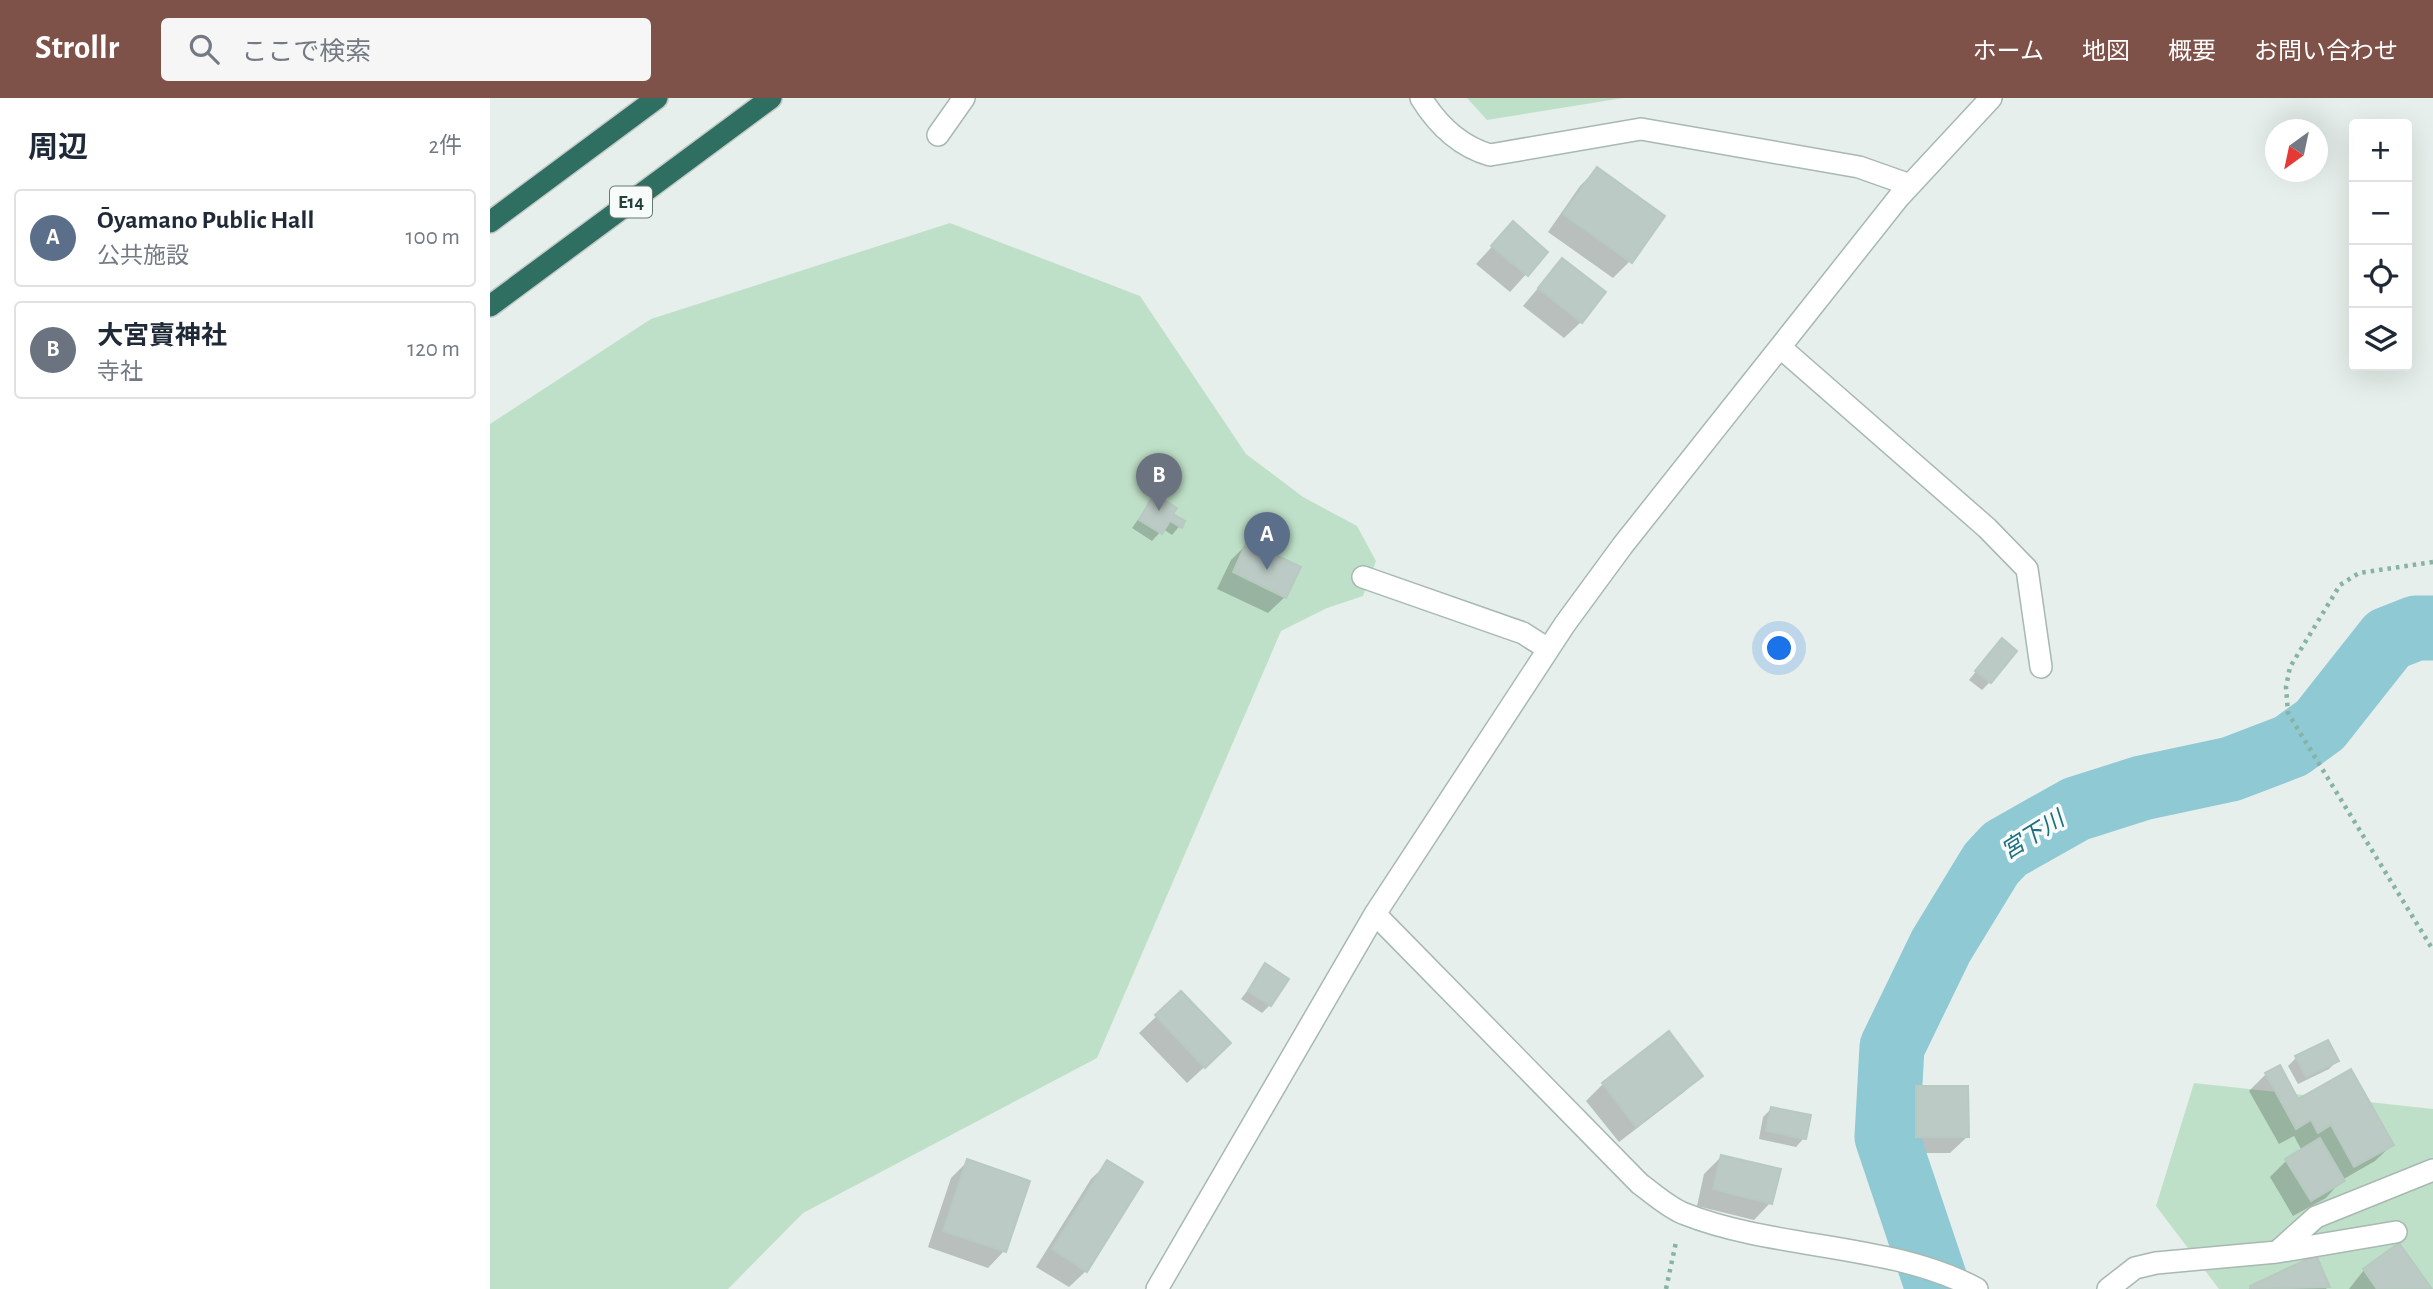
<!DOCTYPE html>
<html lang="ja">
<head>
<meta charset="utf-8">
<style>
	:root { --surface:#fff; --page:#f6f6f7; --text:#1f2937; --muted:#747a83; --line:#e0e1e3; --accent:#7f5249 }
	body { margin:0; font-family:"Alegreya Sans","Noto Sans JP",sans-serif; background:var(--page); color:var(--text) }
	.controls { position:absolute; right:21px; top:21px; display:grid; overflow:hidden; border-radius:7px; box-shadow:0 7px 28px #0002 }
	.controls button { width:63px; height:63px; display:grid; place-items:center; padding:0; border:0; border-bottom:2px solid var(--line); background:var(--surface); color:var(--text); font:35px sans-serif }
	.compass { position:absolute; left:1775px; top:21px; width:63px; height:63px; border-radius:50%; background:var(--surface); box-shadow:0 7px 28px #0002; rotate:213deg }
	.you { position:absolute; left:1290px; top:551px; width:24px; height:24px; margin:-18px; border:5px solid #fff; border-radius:50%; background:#1a73e8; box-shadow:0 0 0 10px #1a73e833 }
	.badge { display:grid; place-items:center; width:46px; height:46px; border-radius:50%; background:var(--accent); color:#fff; font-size:23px; font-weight:700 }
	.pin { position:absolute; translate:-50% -58px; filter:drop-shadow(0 2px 4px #0008) }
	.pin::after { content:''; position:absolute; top:37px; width:24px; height:21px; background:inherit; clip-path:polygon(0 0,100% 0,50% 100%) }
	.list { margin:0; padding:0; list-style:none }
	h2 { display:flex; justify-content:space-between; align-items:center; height:91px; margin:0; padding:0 28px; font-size:30px }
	h2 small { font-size:23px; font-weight:400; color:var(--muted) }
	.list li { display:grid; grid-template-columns:46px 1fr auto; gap:21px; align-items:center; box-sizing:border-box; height:98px; margin:0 14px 14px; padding:0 14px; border:2px solid var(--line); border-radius:7px }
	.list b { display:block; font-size:26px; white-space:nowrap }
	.list p { margin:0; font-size:23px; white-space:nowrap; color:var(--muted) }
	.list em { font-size:23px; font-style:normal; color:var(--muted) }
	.icon { flex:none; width:38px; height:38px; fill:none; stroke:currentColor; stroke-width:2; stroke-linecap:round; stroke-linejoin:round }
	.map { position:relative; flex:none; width:1943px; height:1191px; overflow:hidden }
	header { display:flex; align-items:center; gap:42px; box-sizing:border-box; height:98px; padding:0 35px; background:var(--accent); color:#fff }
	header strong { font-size:33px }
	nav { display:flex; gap:38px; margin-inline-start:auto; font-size:24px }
	.search { width:490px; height:63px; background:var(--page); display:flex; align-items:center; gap:18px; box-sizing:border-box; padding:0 24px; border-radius:7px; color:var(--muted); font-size:26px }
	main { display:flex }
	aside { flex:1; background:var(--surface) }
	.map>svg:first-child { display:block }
	.green { fill:#bfe0c8 }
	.shadow { fill:#0003 }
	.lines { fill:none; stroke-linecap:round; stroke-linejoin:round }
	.river { stroke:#8ec9d4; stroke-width:65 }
	.building { fill:#bbcac4; stroke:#b8c9c2; stroke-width:2 }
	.minor-casing { stroke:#a8b8b2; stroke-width:24 }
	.highway-casing { stroke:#c2cac8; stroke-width:24 }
	.path { stroke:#86b3a5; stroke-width:4.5; stroke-dasharray:3.5 5; stroke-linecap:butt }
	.minor { stroke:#fff; stroke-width:21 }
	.highway { stroke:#2f6f62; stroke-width:21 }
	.labels { text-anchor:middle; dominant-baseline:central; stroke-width:7; stroke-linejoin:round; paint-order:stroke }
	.shield { fill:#f7fbf9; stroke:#637a73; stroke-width:2 }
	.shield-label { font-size:19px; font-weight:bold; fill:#24423a }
	.water-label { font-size:23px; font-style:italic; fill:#1c6f80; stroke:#f7fbf9 }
</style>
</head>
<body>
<header>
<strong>Strollr</strong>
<div class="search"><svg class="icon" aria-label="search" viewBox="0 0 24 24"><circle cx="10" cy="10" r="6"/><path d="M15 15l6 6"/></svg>ここで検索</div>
<nav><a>ホーム</a><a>地図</a><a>概要</a><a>お問い合わせ</a></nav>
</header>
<main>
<aside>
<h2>周辺<small>2件</small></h2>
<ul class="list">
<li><span class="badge" style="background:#5c6f8a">A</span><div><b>Ōyamano Public Hall</b><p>公共施設</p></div><em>100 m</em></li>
<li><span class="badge" style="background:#6b7280">B</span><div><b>大宮賣神社</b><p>寺社</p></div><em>120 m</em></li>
</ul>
</aside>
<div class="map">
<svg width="1943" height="1191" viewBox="0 0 1943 1191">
	<rect width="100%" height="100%" fill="#e6efeb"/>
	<!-- green -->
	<path class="green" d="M 977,0 L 1133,0 L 997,22 Z
		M 460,125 L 650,198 L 756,356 L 813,399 L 867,428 L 886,463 L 873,498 L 837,510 L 791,533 L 607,960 L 313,1115 L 238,1191 L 0,1191 L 0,326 L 161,221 Z
		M 1704,985 L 1943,1011 L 1943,1191 L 1729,1191 L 1666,1108 Z"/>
	<!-- shadow -->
	<path class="shadow" d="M 1107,71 L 1140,163 L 1123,180 L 1058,134 L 1090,88 Z
		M 1023,126 L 1056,154 L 1020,194 L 986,166 Z
		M 1072,162 L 1091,224 L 1074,240 L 1033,208 Z
		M 664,399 L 681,417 L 693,424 L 682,437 L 673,431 L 662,443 L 642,430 Z
		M 758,445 L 795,499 L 778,515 L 727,491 L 741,462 Z
		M 1504,551 L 1500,584 L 1492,592 L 1479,582 Z
		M 776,868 L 780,907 L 772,915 L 751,901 Z
		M 691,895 L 722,962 L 697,985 L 649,935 Z
		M 1806,960 L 1847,963 L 1839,971 L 1808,986 L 1798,968 Z
		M 1776,976 L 1808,1003 L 1902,1047 L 1885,1063 L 1852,1082 L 1836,1100 L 1803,1118 L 1780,1079 L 1797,1062 L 1812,1053 L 1804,1038 L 1789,1046 L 1759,993 Z
		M 1211,977 L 1194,994 L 1129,1044 L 1096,1003 L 1113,986 Z
		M 1427,990 L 1477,1039 L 1460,1055 L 1410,1055 L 1410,1006 Z
		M 1281,1011 L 1314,1040 L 1306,1049 L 1269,1041 L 1273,1019 Z
		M 1231,1059 L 1280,1105 L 1264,1122 L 1207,1108 L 1214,1076 Z
		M 478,1063 L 514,1153 L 498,1170 L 438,1149 L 461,1080 Z
		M 618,1065 L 596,1173 L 579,1189 L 546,1169 L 601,1081 Z
		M 1874,1172 L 1939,1191 L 1859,1191 Z
		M 1838,1188 L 1836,1191 L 1759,1191 L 1761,1189 Z"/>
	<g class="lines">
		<!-- river -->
		<path class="river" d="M 1448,1191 L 1397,1039 L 1402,949 L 1451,848 L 1501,766 L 1515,751 L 1586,711 L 1652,690 L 1741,671 L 1801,648 L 1830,627 L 1898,541 L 1926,530 L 1943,530"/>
	</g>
	<!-- building -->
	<path class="building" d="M 1107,69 L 1175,118 L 1142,165 L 1073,116 Z
		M 1023,123 L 1058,154 L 1038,178 L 1001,148 Z
		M 1072,160 L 1116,194 L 1092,225 L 1048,190 Z
		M 664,396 L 687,410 L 683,416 L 695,423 L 692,430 L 680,423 L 672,436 L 649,422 Z
		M 757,443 L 811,469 L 796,500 L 743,474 Z
		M 1512,540 L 1527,553 L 1501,585 L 1485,573 Z
		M 775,865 L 799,881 L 781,908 L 758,893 Z
		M 691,893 L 741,945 L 715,970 L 665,917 Z
		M 1179,933 L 1213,978 L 1146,1029 L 1112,985 Z
		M 1838,942 L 1849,963 L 1816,979 L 1805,958 Z
		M 1790,967 L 1808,1001 L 1861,971 L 1904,1047 L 1864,1069 L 1841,1027 L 1828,1035 L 1821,1022 L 1806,1031 L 1775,975 Z
		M 1426,988 L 1478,988 L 1479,1039 L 1426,1039 Z
		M 1281,1009 L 1321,1017 L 1316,1041 L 1276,1033 Z
		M 1830,1040 L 1855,1083 L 1821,1103 L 1795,1061 Z
		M 1231,1057 L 1291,1071 L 1282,1106 L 1223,1091 Z
		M 477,1061 L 540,1083 L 516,1154 L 453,1133 Z
		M 617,1062 L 653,1084 L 597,1174 L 562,1151 Z
		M 1909,1145 L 1942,1191 L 1887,1191 L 1873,1171 Z
		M 1826,1157 L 1840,1189 L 1761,1191 L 1760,1188 Z"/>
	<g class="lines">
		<!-- minor casing -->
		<g class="minor-casing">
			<path id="minor" d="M 931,0 C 947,26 969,48 1000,57 L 1151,31 L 1369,69 L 1420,87
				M 448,37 L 474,0
				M 1290,249 L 1497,430 L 1537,471 L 1551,569
				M 873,479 L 1033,535 L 1058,551
				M 885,816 L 1150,1086 C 1164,1096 1179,1110 1195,1116 C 1286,1152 1404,1145 1487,1191
				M 1787,1154 L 1826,1119 L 1943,1072
				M 667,1191 L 885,816 L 1075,526 L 1133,447 L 1409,99 L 1501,0
				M 1618,1191 L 1645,1170 L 1666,1165 L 1787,1154 L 1906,1134"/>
		</g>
		<!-- highway casing -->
		<g class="highway-casing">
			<path id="highway" d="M 0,124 L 167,0
				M 0,208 L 281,0"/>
		</g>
		<!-- path -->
		<path class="path" d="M 1943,464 L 1869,475 L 1850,487 L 1800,569 L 1796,589 L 1798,615 L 1943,852
			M 1176,1191 L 1186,1144"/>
		<!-- minor -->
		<use href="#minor" class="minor"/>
		<!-- highway -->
		<use href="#highway" class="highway"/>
	</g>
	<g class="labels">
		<!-- shield labels -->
		<rect class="shield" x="120" y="88.5" width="42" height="31" rx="5"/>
		<g class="shield-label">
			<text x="141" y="104">E14</text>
		</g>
		<!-- water labels -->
		<g class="water-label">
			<text transform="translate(1543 738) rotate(-32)">宮下川</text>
		</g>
	</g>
</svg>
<div class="controls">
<button>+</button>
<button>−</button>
<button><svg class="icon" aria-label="locate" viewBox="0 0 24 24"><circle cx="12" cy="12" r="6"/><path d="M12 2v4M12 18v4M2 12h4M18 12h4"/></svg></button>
<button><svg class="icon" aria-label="layers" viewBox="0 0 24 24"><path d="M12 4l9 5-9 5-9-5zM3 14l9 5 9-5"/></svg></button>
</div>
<svg class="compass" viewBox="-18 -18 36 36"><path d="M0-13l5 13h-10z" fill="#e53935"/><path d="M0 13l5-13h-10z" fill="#747a83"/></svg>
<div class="you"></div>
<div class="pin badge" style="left:777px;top:472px;background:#5c6f8a">A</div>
<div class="pin badge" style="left:669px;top:413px;background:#6b7280">B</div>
</div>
</main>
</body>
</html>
